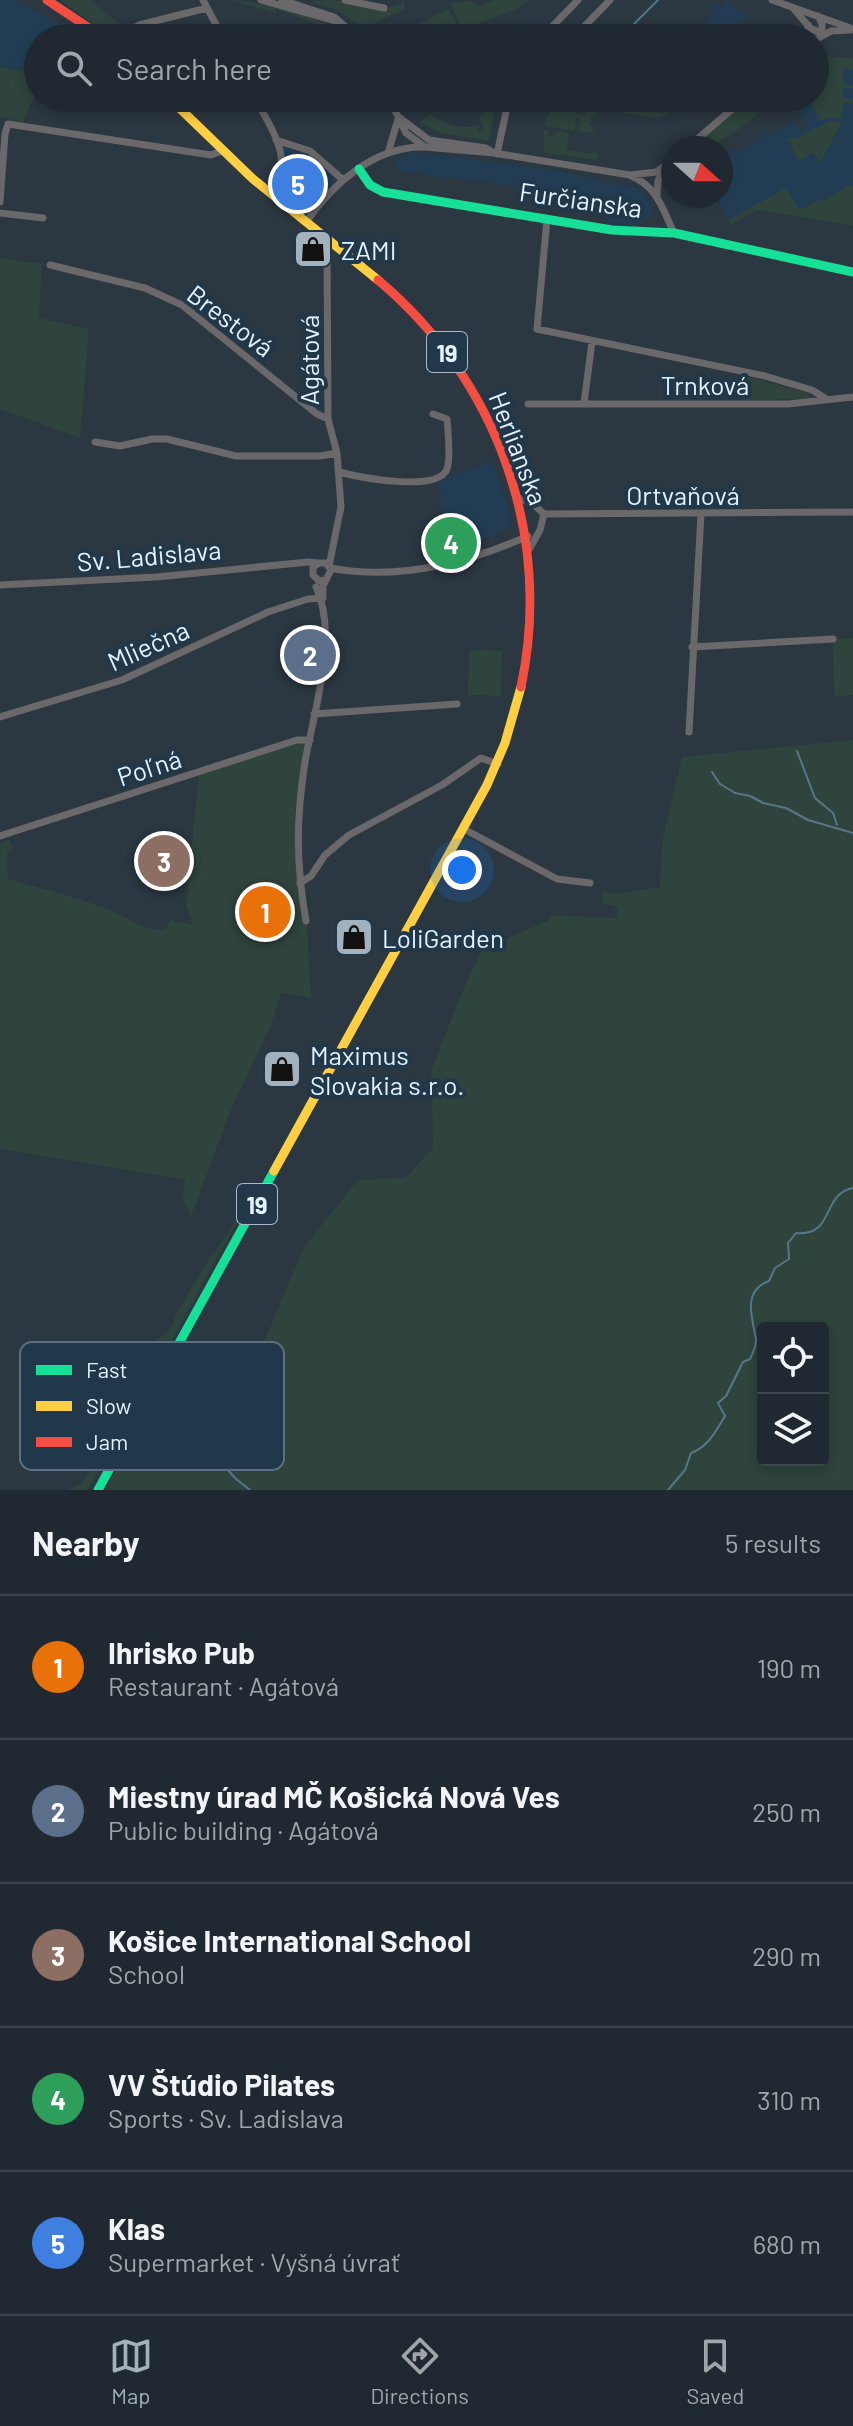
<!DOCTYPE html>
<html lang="en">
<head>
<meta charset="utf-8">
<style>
	:root { --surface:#202931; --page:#2d353d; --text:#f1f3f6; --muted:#a2a6ab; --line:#3d454d; --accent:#a3b1bc }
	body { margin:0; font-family:Barlow,sans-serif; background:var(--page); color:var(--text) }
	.controls { position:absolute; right:24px; bottom:24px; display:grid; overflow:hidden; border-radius:8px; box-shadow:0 4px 12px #0003 }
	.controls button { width:72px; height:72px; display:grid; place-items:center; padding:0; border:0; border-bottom:2px solid var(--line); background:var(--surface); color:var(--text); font:40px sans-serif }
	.compass { position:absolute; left:661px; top:136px; width:72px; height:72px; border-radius:50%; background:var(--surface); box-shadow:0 4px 12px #0003; rotate:111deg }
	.you { position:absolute; left:462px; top:870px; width:28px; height:28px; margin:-20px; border:6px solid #fff; border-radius:50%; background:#1a73e8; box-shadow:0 0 0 12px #1a73e833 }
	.badge { display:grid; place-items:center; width:52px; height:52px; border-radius:50%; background:var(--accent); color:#fff; font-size:26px; font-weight:700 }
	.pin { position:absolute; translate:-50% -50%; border:4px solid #fff; box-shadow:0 2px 8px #0006 }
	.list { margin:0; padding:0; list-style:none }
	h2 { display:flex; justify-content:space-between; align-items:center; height:104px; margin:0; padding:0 32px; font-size:34px }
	h2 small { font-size:26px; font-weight:400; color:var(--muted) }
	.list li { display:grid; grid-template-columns:52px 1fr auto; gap:24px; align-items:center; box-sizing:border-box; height:144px; padding:0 32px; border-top:2px solid var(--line) }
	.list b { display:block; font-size:30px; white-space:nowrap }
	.list p { margin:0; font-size:26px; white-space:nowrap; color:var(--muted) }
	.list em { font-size:26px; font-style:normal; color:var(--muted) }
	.icon { flex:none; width:44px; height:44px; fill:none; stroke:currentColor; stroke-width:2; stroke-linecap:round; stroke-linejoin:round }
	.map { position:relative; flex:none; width:853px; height:1490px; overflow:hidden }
	.search { position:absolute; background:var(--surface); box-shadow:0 4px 12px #0003; left:24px; right:24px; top:24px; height:88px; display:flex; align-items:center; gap:20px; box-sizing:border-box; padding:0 28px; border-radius:44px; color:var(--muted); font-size:30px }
	.sheet { height:824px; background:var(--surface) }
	nav { display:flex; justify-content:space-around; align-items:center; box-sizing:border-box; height:112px; border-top:2px solid var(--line); background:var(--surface); font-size:22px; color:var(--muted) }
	nav a { display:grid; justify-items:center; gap:4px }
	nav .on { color:var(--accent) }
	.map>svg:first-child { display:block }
	.built { fill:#223d53 }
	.green { fill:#2f443c; fill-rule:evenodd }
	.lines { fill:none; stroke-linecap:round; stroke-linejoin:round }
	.stream { stroke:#55778a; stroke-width:2 }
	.street { stroke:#6a686a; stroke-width:7 }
	.fast { stroke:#16e098; stroke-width:9 }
	.slow { stroke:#ffcf43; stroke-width:9 }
	.jam { stroke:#f24e42; stroke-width:9 }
	.labels { text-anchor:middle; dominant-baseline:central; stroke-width:8; stroke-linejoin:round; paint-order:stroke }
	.shield { fill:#21384b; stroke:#aabac9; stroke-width:2 }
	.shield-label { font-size:24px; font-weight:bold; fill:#e4f2ff }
	.street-label { font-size:26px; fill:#e4f2ff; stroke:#21384b }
	.poi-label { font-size:26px; fill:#e4f2ff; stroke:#21384b; text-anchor:start }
	.key { fill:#21384b; stroke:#5c7081; stroke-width:2 }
	.key-label { font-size:22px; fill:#e4f2ff }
</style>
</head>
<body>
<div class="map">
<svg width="853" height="1490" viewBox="0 0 853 1490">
	<rect width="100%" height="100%" fill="#2b3741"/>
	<!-- built -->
	<path class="built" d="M 0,0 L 16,0 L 59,24 L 65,22 L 88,38 L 38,38 L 38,74 L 0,67 Z
		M 727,0 L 747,17 L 726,38 L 721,38 L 705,23 L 714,14 L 710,9 L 715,4 L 720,8 Z
		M 844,70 L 853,70 L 853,226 L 758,210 L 731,224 L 716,196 L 721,196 L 721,161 L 729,157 L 727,151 L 733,148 L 735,153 L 762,138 L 760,134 L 766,130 L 769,135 L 795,121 L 801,131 L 807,128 L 799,111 L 793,114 L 787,101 L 793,98 L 815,98 Z
		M 276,140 L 297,145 L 342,179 L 306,222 L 265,190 L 280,170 Z
		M 413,152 L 555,170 L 604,181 L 605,183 L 639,188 L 652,208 L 650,218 L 642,217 L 643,224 L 608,225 L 611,202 L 589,199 L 590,195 L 398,171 L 396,159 Z
		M 493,461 L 512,523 L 508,528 L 443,558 L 440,480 Z"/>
	<!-- green -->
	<path class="green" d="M 60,0 L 90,0 L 137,38 L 113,38 Z
		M 229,0 C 261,0 328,18 353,38 L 328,38 L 323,26 L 276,9 L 276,13 Z
		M 333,0 L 384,9 L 401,4 L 403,0 L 406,9 L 363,28 L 339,11 L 310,1 Z
		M 493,0 L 529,0 L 513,11 L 462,29 L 450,3 L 472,1 L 479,6 Z
		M 449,9 L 460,30 L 443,38 L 440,34 L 436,38 L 395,38 L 397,34 Z
		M 819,57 L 853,58 L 853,70 L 844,70 L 843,84 L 853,85 L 853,88 L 843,88 L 843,98 L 853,99 L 853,103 L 843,103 L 842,118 L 828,117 L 820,121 L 808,98 L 815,98 L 815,62 Z
		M 0,67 L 38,74 L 38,87 L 23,122 L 0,117 Z
		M 479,98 L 496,98 L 489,141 L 440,133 L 419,122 L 431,115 C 447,125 460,130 479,125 L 477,128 L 479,132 L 484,129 L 479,117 L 485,112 Z
		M 596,98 L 638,98 L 650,112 L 663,113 L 677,98 L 685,98 L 665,115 L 657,118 L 587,107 Z
		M 751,98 L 774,98 C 753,119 723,148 692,148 Z
		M 553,110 L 579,110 L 576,111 L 575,114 L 582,115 L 583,111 L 580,111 L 597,112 L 597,116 L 591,117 L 589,126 L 593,127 L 593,133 L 578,131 L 581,118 L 576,117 L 575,131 L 546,126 L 546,117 Z
		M 829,121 L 842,122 L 820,163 L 813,153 L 799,160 L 787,138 L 790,137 L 793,140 Z
		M 544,130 L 548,130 L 547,136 L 554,137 L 555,131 L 569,133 L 566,150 L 593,154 L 594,149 L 598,155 L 596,160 L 543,152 Z
		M 850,185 L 853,186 L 853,226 L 758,210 L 731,224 L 728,220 L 786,188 L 799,210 L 821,199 L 823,201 Z
		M 0,258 L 42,264 L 39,318 L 89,329 L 80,438 L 0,409 Z
		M 744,376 L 809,393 L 811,397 L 803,399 L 744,400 Z
		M 853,638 L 853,695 L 834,697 L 833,639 Z
		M 469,650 L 502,651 L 501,696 L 468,695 Z
		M 297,740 L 310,740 L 299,819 L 300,883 L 307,927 L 311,998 L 281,993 L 271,1026 L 232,1107 L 191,1217 L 183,1197 L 185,1180 L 0,1149 L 0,843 L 9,840 L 13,847 L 7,853 L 8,879 C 42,889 79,897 112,911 C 129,918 146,933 165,929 L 171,920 L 193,925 L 186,905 L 199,772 Z
		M 853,740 L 853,1490 L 105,1490 L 162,1389 L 216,1422 L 254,1365 L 304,1247 L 358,1180 L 405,1178 L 433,1148 L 431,1071 L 460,997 L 481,950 L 549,920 L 549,915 L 617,918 L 618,907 L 602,903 L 603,891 L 618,894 L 660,887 L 662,842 L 682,757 ZM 823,1328 L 823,1460 L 763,1460 L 763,1328 Z
		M 249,1201 L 88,1490 L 67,1490 L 82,1483 L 109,1438 L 122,1409 L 134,1395 L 145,1348 L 155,1343 L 173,1325 L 175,1315 L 204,1267 Z"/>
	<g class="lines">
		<!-- stream -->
		<path class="stream" d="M 620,38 L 658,0
			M 557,102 L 561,98
			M 797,751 L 815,798 L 833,813 L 837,825
			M 712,772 L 720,784 L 735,793 L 750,796 L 763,803 L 786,808 L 808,820 L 853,833
			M 219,1460 L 236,1479 L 250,1490
			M 668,1490 L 685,1470 L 691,1453 C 708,1447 716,1431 725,1416 L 718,1403 L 726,1396 L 743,1362 L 750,1359 C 753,1353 756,1347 756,1340 C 753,1319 741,1291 769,1281 L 775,1268 L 789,1259 L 788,1243 L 796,1233 C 835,1237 821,1194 853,1188"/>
		<!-- street -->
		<path class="street" d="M 203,0 L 223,38
			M 261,0 L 335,21
			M 282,0 L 334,17 L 359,38
			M 345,0 L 384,8
			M 772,0 L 853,29
			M 794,9 L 810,28 L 822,34 L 822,24 L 818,16
			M 131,30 L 139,25 L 207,8
			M 541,38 L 578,0
			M 573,38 L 610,0
			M 808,38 L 808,25
			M 815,40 L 831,31 L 850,30
			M 255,98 C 264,116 284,144 281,165 C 280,171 275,177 271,182
			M 389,98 L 406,133 L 425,147 L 494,153 L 630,175 L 656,172 L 673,160
			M 400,118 L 429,140 L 486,148 L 494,153
			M 276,140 L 310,151 L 342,179
			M 687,148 L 745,98
			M 388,153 L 398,119
			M 497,154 L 509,98
			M 631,176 C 657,186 663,210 674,233
			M 657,196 L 658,181 L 663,169
			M 0,202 L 5,134 L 8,124 L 211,155 L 222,151
			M 0,213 L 43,218
			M 547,219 L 537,329 L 765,376 L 812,390 L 825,398
			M 306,222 C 333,184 374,146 424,147
			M 327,247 L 328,419 L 337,453 L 341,507 L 329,566
			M 50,265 L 145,288 L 182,305 L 317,414 L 328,419
			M 584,403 L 592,342
			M 528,404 L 788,404 L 853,397
			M 95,442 L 120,446 L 152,439 L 167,439 L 236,456 L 320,456 L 337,453
			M 339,472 C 358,477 438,493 447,469 C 451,459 448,431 447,419 L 433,414
			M 519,498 L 533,504 L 544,514 L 853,512
			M 530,548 L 540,530 L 544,514
			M 330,568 C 398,581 465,564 528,536
			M 0,585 L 157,577 L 308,562 L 318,563
			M 692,647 L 833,639
			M 314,714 L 457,704
			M 0,717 L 122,680 L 268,612 L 308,599 L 323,598 L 323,586 L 331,570 L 326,563 L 319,563 L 313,567 L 313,575 L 319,581 L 325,580
			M 689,732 L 701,514
			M 464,829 L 557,879 L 590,883
			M 0,836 L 297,740 L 310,740
			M 300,883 L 311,876 L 325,855 L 349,835 L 442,785 L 481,758 L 498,764
			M 306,921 C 296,864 296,819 305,762 C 314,710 339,636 316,587"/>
		<!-- fast -->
		<path class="fast" d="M 359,169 L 370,185 L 383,192 L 612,230 L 674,233 L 853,272
			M 98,1490 L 274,1171"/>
		<!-- slow -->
		<path class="slow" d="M 169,98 L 253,179 L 378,280
			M 274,1171 L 487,785 L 505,743 L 521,687"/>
		<!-- jam -->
		<path class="jam" d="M 47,0 L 104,38
			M 378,280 C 497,380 553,534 521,687"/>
	</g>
	<!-- icons -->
	<defs>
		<g id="shop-square" transform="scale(2)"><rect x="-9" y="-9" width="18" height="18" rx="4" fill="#a3b1bc" stroke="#21384b"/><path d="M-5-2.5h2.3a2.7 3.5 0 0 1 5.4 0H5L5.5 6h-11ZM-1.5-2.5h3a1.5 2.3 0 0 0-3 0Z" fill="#111"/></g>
	</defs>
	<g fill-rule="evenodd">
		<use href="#shop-square" x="313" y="249"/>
		<use href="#shop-square" x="354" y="937"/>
		<use href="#shop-square" x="282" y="1069"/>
	</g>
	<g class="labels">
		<!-- shield labels -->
		<g class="shield">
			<rect x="427" y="332" width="40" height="40" rx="6"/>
			<rect x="237" y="1184" width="40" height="40" rx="6"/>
		</g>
		<g class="shield-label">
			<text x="447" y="352">19</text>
			<text x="257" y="1204">19</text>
		</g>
		<!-- street labels -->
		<g class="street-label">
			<text transform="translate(581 199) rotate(8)">Furčianska</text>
			<text transform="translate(231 320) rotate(37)">Brestová</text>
			<text transform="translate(308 360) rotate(-90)">Agátová</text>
			<text x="705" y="384">Trnková</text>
			<text transform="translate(519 448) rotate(69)">Herlianska</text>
			<text x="683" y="494">Ortvaňová</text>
			<text transform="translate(149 555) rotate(-5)">Sv. Ladislava</text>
			<text transform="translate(148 645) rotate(-24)">Mliečna</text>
			<text transform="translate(149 767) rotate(-18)">Poľná</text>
		</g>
		<!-- poi labels -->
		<g class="poi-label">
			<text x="341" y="249">ZAMI</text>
			<text x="382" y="937">LoliGarden</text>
			<text x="310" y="1054">Maximus<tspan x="310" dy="30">Slovakia s.r.o.</tspan></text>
		</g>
	</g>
	<!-- legend -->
	<rect x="20" y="1342" width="264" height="128" rx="12" class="key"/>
	<rect x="36" y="1365" width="36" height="10" fill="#16e098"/>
	<rect x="36" y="1401" width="36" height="10" fill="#ffcf43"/>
	<rect x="36" y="1437" width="36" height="10" fill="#f24e42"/>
	<g class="key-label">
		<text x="86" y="1378">Fast</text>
		<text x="86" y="1414">Slow</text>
		<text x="86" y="1450">Jam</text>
	</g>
</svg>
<div class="controls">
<button><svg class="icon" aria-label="locate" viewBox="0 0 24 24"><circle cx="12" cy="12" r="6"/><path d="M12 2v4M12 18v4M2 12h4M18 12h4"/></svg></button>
<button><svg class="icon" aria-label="layers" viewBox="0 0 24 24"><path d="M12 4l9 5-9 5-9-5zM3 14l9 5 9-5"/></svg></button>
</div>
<svg class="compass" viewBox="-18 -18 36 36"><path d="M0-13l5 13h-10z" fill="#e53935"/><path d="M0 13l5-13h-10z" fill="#a2a6ab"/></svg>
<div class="you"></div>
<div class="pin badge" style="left:265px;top:912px;background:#e8710a">1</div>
<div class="pin badge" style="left:310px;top:655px;background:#5c6f8a">2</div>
<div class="pin badge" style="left:164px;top:861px;background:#8d6e63">3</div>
<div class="pin badge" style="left:451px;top:543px;background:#2e9e5b">4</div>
<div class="pin badge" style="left:298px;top:184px;background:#3f7fe0">5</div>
<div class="search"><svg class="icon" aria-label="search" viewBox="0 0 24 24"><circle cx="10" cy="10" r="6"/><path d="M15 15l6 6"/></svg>Search here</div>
</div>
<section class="sheet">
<h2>Nearby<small>5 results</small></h2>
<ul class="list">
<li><span class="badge" style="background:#e8710a">1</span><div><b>Ihrisko Pub</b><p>Restaurant · Agátová</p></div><em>190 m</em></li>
<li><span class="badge" style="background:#5c6f8a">2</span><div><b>Miestny úrad MČ Košická Nová Ves</b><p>Public building · Agátová</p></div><em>250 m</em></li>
<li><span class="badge" style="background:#8d6e63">3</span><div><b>Košice International School</b><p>School</p></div><em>290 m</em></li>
<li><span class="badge" style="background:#2e9e5b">4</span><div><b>VV Štúdio Pilates</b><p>Sports · Sv. Ladislava</p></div><em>310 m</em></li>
<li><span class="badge" style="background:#3f7fe0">5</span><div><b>Klas</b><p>Supermarket · Vyšná úvrať</p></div><em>680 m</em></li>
</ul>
</section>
<nav>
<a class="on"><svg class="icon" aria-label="map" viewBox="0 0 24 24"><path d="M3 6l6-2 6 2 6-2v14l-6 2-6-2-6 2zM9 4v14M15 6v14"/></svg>Map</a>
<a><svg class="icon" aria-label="directions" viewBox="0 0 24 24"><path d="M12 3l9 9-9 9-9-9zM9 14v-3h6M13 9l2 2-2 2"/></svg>Directions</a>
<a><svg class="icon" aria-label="saved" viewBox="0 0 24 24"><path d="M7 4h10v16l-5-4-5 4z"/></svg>Saved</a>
</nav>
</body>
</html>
